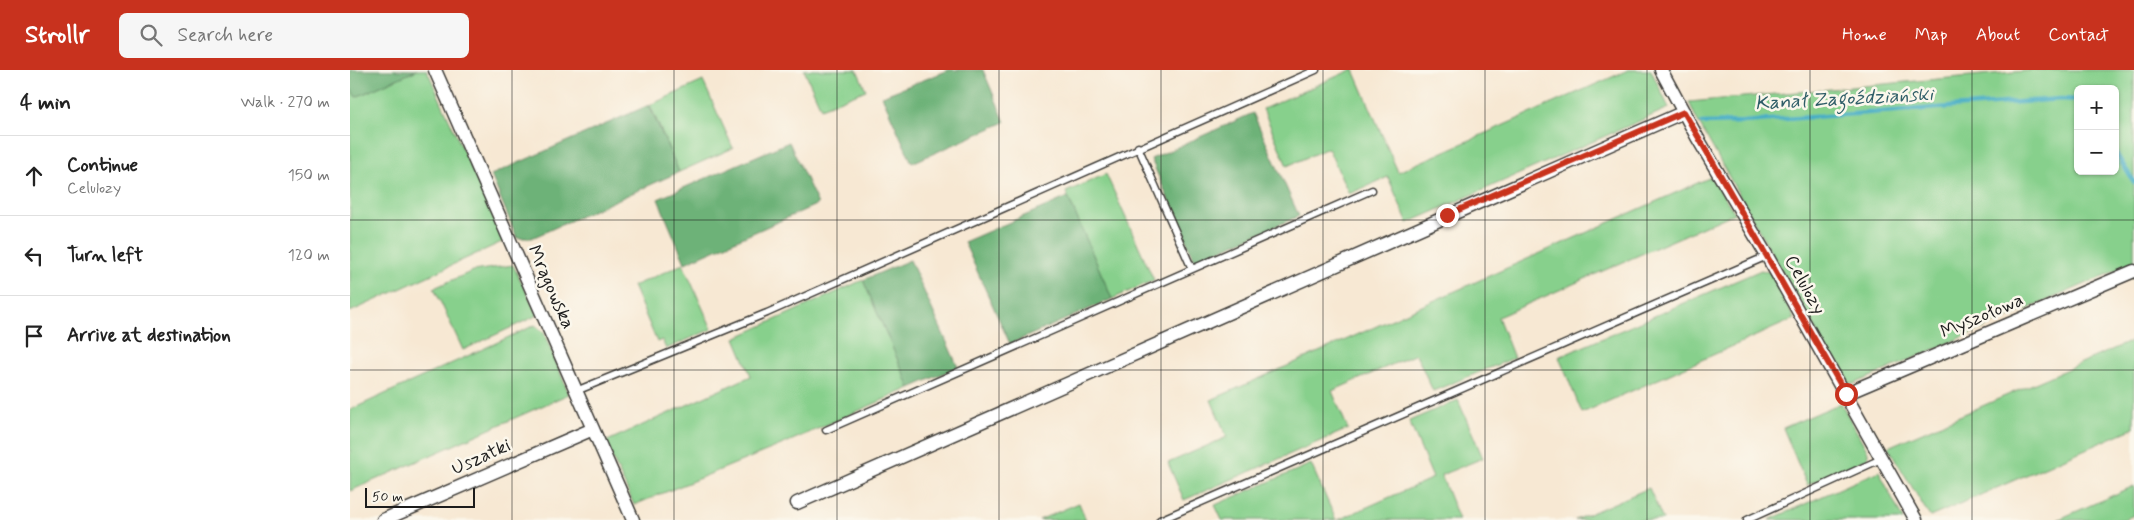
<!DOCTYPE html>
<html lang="en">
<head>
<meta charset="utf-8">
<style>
	:root { --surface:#fff; --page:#f6f6f6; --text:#222; --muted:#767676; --line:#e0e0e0; --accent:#c8321e }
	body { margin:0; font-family:Mynerve,sans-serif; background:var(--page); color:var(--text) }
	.controls { position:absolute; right:15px; top:15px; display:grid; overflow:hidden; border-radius:8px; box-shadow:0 1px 4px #0004 }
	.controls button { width:45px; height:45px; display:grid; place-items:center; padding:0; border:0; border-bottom:1px solid var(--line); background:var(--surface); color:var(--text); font:25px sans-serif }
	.scale { position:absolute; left:15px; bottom:12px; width:110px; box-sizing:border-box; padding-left:5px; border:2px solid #1c1c1c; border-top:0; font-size:14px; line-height:18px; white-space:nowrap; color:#1c1c1c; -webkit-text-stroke:4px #fbf7ec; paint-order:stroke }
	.stop { position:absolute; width:15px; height:15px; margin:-11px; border:4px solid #c8321e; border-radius:50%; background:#fff }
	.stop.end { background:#c8321e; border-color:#fff; box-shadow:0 1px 5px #0008 }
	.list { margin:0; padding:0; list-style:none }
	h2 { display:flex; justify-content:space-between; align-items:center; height:65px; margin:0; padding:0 20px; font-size:21px }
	h2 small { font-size:16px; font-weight:400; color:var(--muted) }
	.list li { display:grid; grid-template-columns:32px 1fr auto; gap:15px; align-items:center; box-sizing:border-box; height:80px; padding:0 20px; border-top:1px solid var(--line) }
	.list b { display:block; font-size:19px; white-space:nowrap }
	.list p { margin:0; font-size:16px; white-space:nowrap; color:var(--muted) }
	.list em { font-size:16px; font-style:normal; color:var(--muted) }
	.icon { flex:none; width:28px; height:28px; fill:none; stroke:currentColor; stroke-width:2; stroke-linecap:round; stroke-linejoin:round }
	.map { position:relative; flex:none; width:1784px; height:450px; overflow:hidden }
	header { display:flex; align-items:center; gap:30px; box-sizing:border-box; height:70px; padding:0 25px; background:var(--accent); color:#fff }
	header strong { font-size:24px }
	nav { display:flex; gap:28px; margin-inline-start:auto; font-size:18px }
	.search { width:350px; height:45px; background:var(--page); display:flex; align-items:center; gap:12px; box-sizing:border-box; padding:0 18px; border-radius:8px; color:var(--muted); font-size:19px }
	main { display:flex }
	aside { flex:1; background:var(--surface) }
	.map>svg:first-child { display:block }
	.green { fill:#87d08c; stroke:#527654; fill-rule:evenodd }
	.forest { fill:#6db278; stroke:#44674a }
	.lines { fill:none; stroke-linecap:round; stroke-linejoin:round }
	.stream { stroke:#46aec6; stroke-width:4.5 }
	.lane-casing { stroke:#3d3b37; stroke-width:9 }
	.street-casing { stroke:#3d3b37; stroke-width:15 }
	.lane { stroke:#fff; stroke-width:6 }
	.street { stroke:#fff; stroke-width:12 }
	.route { stroke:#c8321e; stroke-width:6 }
	.grid { fill:none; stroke:#1c1c1c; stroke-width:1; stroke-opacity:0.55 }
	.labels { text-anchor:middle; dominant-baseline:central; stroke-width:5; stroke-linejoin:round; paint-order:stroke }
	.street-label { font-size:19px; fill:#1c1c1c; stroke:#fbf7ec }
	.water-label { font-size:20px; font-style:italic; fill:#2f5e68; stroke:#fbf7ec }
</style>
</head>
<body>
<header>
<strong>Strollr</strong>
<div class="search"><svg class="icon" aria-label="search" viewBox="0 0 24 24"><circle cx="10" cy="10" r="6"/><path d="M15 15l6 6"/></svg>Search here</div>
<nav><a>Home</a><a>Map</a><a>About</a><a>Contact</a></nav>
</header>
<main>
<aside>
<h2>4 min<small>Walk · 270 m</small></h2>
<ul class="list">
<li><svg class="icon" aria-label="ahead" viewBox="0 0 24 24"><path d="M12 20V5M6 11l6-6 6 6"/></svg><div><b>Continue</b><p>Celulozy</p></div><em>150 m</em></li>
<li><svg class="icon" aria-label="left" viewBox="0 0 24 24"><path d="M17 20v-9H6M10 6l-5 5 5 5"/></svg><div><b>Turn left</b></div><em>120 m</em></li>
<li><svg class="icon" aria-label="arrive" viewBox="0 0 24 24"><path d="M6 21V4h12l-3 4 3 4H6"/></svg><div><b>Arrive at destination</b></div></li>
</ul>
</aside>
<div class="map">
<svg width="1784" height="450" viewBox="0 0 1784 450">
	<rect width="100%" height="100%" fill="#fbf7ec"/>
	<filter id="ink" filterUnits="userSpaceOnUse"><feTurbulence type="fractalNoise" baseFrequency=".02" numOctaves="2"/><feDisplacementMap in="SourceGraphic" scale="10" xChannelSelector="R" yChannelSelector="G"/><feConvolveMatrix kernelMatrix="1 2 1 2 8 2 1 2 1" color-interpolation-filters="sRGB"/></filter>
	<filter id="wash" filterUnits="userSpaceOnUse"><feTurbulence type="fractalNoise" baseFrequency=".0096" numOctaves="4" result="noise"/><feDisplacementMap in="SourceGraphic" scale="20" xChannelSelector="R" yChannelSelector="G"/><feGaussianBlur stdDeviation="1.12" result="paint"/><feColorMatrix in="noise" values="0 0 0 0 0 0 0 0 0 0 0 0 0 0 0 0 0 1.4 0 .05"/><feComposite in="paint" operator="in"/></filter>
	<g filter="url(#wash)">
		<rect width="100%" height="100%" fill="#f7e8d3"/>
		<!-- green -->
		<path class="green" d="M 67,0 L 77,0 L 154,171 L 0,242 L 0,18 L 6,27 Z
			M 454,0 L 507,0 L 516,20 L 471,38 Z
			M 1001,0 L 1004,0 L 1048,102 L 1278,0 L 1301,0 L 1319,38 L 1058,153 L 1038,107 L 999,124 L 978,78 L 937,96 L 913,39 Z
			M 1686,0 L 1784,0 L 1784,193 L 1504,314 L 1494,312 L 1346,48 L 1339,32 ZM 1728,19 L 1765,19 L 1765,101 L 1728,101 Z
			M 353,11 L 383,78 L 329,102 L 300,35 Z
			M 756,104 L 804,210 L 762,229 L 716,122 Z
			M 1361,107 L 1385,143 L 1148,247 L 1164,288 L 1083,321 L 1066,284 L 982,321 L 998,359 L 834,430 L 818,393 L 877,367 L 861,330 Z
			M 333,194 L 362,259 L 316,279 L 312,270 L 307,272 L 283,216 Z
			M 163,195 L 188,245 L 113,280 L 84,218 L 123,201 Z
			M 1411,200 L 1422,203 L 1444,249 L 1232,343 L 1209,287 Z
			M 513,210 L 560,318 L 431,375 L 284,435 L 255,372 L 401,306 L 385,268 Z
			M 185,255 L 194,263 L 219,324 L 0,421 L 0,340 Z
			M 1784,270 L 1784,358 L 1580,447 L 1538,377 Z
			M 1108,330 L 1133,388 L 1091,405 L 1109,450 L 988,450 L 1083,408 L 1059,351 Z
			M 1491,333 L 1518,382 L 1518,388 L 1457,415 L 1433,358 Z
			M 961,394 L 986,450 L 872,450 L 865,435 Z
			M 1529,401 L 1553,450 L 1419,450 Z
			M 1784,416 L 1784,445 L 1773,450 L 1707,450 Z
			M 1299,418 L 1313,450 L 1225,450 Z
			M 729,433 L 736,450 L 689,450 Z"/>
		<!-- forest -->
		<path class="forest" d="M 0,0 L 67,0 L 6,27 L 0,18 Z
			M 599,0 L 633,0 L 655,52 L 562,93 L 532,26 Z
			M 299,35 L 329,102 L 182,168 L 167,168 L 141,105 Z
			M 903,43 L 949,146 L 845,191 L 801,89 Z
			M 439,72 L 468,134 L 335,193 L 308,129 Z
			M 718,127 L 762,229 L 660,274 L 614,172 Z
			M 560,190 L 608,297 L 560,318 L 513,210 Z"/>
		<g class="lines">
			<!-- stream -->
			<path class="stream" d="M 1352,53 L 1393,52 L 1711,29 L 1728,30
				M 1765,82 L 1784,112"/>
		</g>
	</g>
	<g filter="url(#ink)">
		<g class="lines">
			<!-- lane casing -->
			<g class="lane-casing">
				<path id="lane" d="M 788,77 L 842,199
					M 226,321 L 417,243 L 966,0
					M 476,360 L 1022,120
					M 810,450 L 1417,186
					M 1397,450 L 1531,389"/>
			</g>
			<!-- street casing -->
			<g class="street-casing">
				<path id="street" d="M 85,0 L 283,450
					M 1311,0 L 1347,67 L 1417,186 L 1566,450
					M 1495,324 L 1784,201
					M 447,433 L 1334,42
					M 33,450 L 243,359"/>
			</g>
			<!-- lane -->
			<use href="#lane" class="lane"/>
			<!-- street -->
			<use href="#street" class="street"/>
		</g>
	</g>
	<g class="lines" filter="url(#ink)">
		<!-- route -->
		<path class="route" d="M 1097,145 L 1334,42 L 1496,324"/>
	</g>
	<!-- grid -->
	<path class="grid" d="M 162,0 L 162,450M 324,0 L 324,450M 487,0 L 487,450M 649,0 L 649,450M 811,0 L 811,450M 973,0 L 973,450M 1135,0 L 1135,450M 1297,0 L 1297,450M 1460,0 L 1460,450M 1622,0 L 1622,450M 0,150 L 1784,150M 0,300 L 1784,300"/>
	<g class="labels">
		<!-- street labels -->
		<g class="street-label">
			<text transform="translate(1455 215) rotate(61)">Celulozy</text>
			<text transform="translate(201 217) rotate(66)">Mrągowska</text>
			<text transform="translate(1632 246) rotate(-23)">Myszołowa</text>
			<text transform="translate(131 387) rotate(-24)">Uszatki</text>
		</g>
		<!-- water labels -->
		<g class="water-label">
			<text transform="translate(1494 29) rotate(-3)">Kanał Zagoździański</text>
		</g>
	</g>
</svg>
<div class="controls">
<button>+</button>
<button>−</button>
</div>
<div class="scale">50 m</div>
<div class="stop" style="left:1496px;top:324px"></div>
<div class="stop end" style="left:1097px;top:145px"></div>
</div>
</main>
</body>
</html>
